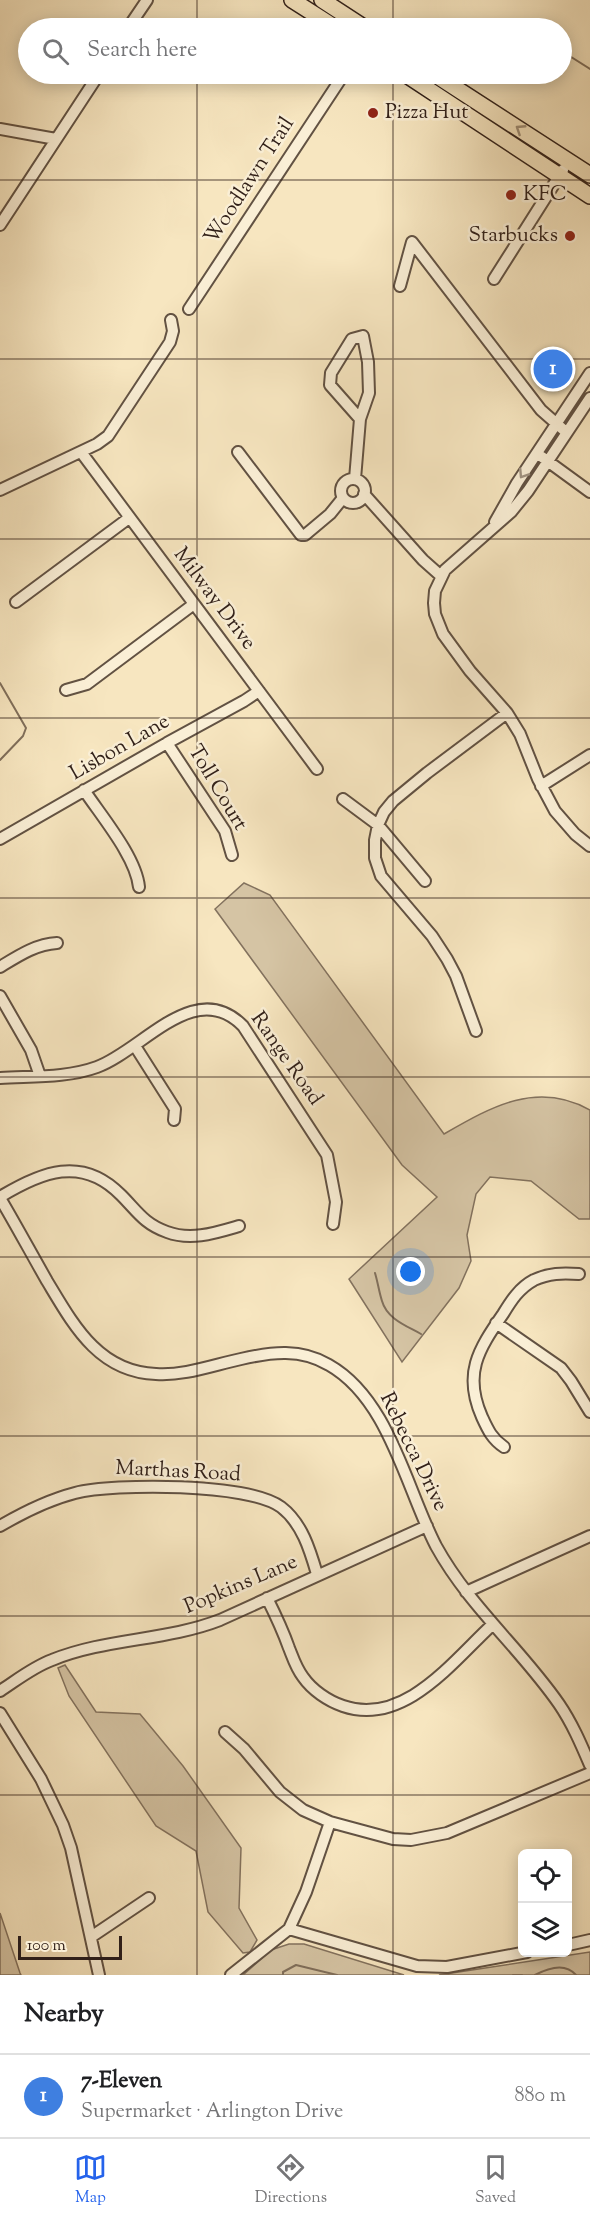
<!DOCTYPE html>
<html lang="en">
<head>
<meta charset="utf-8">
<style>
	:root { --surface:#fff; --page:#f2f2f2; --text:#202124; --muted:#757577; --line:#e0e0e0; --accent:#2563eb }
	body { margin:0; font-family:"Sorts Mill Goudy",serif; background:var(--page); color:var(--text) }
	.controls { position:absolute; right:18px; bottom:18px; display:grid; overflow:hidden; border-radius:9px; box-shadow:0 3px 15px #0003 }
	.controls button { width:54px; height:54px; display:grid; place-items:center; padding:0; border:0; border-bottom:2px solid var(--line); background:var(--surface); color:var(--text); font:30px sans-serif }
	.scale { position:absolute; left:18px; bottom:15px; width:104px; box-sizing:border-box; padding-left:6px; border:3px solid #312019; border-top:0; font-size:16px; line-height:21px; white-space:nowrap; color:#312019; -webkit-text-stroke:4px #faefd6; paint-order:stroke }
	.you { position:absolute; left:411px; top:1272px; width:21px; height:21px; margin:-15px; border:4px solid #fff; border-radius:50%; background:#1a73e8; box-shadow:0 0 0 9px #1a73e833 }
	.badge { display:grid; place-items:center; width:39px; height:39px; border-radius:50%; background:var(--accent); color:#fff; font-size:20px; font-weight:700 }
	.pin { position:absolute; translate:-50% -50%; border:3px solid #fff; box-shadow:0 2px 6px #0006 }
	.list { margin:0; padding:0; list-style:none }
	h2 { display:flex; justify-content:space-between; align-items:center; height:78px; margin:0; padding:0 24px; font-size:26px }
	h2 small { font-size:20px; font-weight:400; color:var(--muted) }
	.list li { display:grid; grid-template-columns:39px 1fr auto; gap:18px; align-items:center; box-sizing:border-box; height:84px; padding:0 24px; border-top:2px solid var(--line) }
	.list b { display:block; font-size:22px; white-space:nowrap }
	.list p { margin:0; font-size:20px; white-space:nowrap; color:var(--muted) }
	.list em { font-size:20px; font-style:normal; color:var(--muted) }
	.icon { flex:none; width:33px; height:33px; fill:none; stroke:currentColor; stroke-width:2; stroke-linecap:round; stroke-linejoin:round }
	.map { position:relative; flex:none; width:590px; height:1975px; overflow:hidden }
	.search { position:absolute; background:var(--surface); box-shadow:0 3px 15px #0003; left:18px; right:18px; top:18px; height:66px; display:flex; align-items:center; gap:15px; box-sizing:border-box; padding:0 21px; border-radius:33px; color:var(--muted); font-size:22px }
	.sheet { height:162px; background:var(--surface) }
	nav { display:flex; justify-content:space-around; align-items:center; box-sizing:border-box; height:84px; border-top:2px solid var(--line); background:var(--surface); font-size:16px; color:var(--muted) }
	nav a { display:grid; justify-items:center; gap:3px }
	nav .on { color:var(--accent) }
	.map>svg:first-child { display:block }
	.green { fill:#d5c4a4; stroke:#83725e; stroke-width:1.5 }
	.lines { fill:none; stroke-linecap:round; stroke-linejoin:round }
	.stream { stroke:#806f5b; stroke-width:2 }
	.minor-casing { stroke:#625243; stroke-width:14 }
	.highway-casing { stroke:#312019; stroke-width:18 }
	.minor { stroke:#faefd6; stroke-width:10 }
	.highway { stroke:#f7e6c0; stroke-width:15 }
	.oneway { stroke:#9e8d75 }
	.oneway2 { stroke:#a09281 }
	.grid { fill:none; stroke:#312019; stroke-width:1.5; stroke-opacity:0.55 }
	.poi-dot { fill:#8f2418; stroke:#faefd6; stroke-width:2 }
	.labels { text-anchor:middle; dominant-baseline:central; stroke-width:5; stroke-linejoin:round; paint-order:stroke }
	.poi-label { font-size:21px; fill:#312019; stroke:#faefd6; text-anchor:start }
	.street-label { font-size:21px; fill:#312019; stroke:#faefd6 }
</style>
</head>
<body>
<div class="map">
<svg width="590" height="1975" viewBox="0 0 590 1975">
	<rect width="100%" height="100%" fill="#f7e6c0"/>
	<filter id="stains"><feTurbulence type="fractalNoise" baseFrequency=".00333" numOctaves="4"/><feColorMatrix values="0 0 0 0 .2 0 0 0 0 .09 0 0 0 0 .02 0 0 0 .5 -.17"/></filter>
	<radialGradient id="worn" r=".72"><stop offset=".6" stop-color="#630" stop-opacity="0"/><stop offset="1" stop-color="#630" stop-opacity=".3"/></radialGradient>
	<!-- green -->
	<path class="green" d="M 244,883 L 270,895 L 444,1134 C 491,1107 537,1080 590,1110 L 590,1219 L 579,1219 L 531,1181 L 490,1177 L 476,1194 L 467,1235 L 471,1261 L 459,1288 L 402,1362 L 349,1279 L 437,1197 L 402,1165 L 215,909 Z
		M 65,1665 L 96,1712 L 140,1714 L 183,1766 L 241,1848 L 239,1908 L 257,1940 L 250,1952 L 243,1953 L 208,1912 L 196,1851 L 156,1826 L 69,1696 L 58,1668 Z
		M 0,1913 L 20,1973 L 21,1975 L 0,1975 Z
		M 289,1944 L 304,1944 L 404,1975 L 243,1975 L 271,1950 Z
		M 590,1952 L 590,1975 L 439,1975 Z"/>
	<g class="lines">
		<!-- stream -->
		<path class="stream" d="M 568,55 L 590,69
			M 0,683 L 26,728 L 23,736 L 0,760
			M 375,1273 C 378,1283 379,1292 382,1301 C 387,1319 407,1326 421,1334
			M 283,1975 L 283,1972 L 296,1965 L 337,1975
			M 513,1975 L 522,1975
			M 535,1975 C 548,1968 565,1962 576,1975"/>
		<!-- minor casing -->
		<g class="minor-casing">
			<path id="minor" d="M 128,28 L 147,0
				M 0,129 L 56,139
				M 0,225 L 99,74
				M 494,279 L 563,170
				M 400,286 L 412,242 L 541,410 L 566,432
				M 189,309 L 344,74
				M 590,398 L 528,491 L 511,512 L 445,570 L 435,591 L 434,603 L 435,614 L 443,634 L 470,671 L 507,713 L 520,734 L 538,779 L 555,811 L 575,834 L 590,846
				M 81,452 L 317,769
				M 238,452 L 301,535 L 305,535 L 330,514 L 343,498
				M 542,457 L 590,492
				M 355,479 L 360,419 L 369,393 L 368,362 L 363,336 L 352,339 L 331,373 L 330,385 L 360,419
				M341 491a12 12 0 1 1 24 0a12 12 0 1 1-24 0Z
				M 0,490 L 97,444 L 108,436 L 170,342 L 173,331 L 171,320
				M 364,494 L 423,560 L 441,576
				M 495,522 L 517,483 L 590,373
				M 16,602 L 129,518
				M 66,690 L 87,684 L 194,604
				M 167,743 L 225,831 L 232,855
				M 541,786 L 590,755
				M 84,790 C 102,817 136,857 139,887
				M 343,799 L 378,825 L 425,881
				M 0,839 L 167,743 L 244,701 L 259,691
				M 0,967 C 18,956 36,944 57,943
				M 0,996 L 31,1050 L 40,1076
				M 476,1031 L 456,976 L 447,959 L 432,936 L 381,876 L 375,858 L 375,840 L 378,825 L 384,812 L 393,801 L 427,773 L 507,713
				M 135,1046 L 175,1109 L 174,1120
				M 0,1078 C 32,1076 67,1078 97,1067 C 143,1050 195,977 243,1026 L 327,1155 L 336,1202 L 333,1224
				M 0,1197 C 41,1172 82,1155 121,1195 C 137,1211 144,1224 167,1232 C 191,1241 215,1233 239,1226
				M 0,1198 C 16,1225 31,1253 47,1281 C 73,1324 98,1372 156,1374 C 184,1376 213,1365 241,1359 C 271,1352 301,1348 329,1365 C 389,1399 406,1488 436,1546 C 469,1606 521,1649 559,1704 C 572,1723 581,1744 590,1765
				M 496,1323 L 561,1368 L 571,1381 L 590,1412
				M 504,1447 C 492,1439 488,1430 482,1417 C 463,1374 478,1350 503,1314 C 511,1301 519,1288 534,1280 C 549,1273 562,1273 579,1274
				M 0,1526 C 24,1512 48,1500 75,1493 C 114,1483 249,1483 281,1507 C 302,1523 310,1550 317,1574
				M 466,1592 L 590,1536
				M 267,1598 C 275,1614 283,1631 289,1648 C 293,1658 296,1668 303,1677 C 312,1690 328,1701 343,1706 C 404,1727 453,1661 492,1625
				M 0,1691 C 17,1680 33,1667 52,1660 C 106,1638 166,1641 220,1620 L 427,1526
				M 0,1713 L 41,1779 L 63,1825 L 71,1848 L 99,1975
				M 225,1732 L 244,1749 L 280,1792 L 303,1810 L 330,1822 L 393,1839 L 411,1840 L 447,1833 L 590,1773
				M 289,1929 L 306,1892 L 330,1822
				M 91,1937 L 149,1898
				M 568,1945 L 590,1940
				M 231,1975 L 289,1929 L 417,1966 L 447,1967 L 527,1952"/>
		</g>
		<!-- highway casing -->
		<g class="highway-casing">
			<path id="highway" d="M 292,0 L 336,28
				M 322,0 L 365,28
				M 405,74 L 590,196
				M 434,74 L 590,175"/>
		</g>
		<!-- minor -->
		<use href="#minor" class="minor"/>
		<!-- highway -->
		<use href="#highway" class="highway"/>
	</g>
	<!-- one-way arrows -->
	<defs><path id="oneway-chevron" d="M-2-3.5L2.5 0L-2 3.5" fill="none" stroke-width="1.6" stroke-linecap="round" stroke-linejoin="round" transform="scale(1.5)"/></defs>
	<use class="oneway" href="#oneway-chevron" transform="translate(520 129) rotate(-147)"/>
	<use class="oneway2" href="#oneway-chevron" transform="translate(523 474) rotate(123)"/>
	<!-- grid -->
	<path class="grid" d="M 197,0 L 197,28M 393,0 L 393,28M 197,74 L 197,1975M 393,74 L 393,1975M 0,180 L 590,180M 0,359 L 590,359M 0,539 L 590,539M 0,718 L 590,718M 0,898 L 590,898M 0,1077 L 590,1077M 0,1257 L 590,1257M 0,1436 L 590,1436M 0,1616 L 590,1616M 0,1795 L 590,1795"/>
	<!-- markers -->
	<g class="poi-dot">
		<circle cx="373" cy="113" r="6"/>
		<circle cx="511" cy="195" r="6"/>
		<circle cx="570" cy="236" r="6"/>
	</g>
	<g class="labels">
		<!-- poi labels -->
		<g class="poi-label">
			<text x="385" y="113">Pizza Hut</text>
			<text x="523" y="195">KFC</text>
			<text x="558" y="236" text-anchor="end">Starbucks</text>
		</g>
		<!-- street labels -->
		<g class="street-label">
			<text transform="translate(250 181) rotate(-57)">Woodlawn Trail</text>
			<text transform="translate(214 599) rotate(53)">Milway Drive</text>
			<text transform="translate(120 748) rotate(-30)">Lisbon Lane</text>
			<text transform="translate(217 788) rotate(59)">Toll Court</text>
			<text transform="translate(286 1059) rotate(55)">Range Road</text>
			<text transform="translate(413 1452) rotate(64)">Rebecca Drive</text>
			<text transform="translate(178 1472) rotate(3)">Marthas Road</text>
			<text transform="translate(241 1585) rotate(-23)">Popkins Lane</text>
		</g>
	</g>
	<rect width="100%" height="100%" filter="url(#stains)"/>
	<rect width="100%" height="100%" fill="url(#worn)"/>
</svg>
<div class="controls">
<button><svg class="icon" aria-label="locate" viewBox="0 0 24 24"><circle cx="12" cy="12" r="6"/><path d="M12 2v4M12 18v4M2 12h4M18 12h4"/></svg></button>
<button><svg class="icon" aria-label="layers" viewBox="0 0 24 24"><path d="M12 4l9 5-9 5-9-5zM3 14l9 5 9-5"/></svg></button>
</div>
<div class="scale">100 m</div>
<div class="you"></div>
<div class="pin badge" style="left:553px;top:369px;background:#3f7fe0">1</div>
<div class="search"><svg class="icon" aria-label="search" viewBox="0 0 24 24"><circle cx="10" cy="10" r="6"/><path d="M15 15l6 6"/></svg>Search here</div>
</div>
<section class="sheet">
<h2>Nearby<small></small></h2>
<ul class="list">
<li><span class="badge" style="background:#3f7fe0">1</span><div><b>7-Eleven</b><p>Supermarket · Arlington Drive</p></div><em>880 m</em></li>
</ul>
</section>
<nav>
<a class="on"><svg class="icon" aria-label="map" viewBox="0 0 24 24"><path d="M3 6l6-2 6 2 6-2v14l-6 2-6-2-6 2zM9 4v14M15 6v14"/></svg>Map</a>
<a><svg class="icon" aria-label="directions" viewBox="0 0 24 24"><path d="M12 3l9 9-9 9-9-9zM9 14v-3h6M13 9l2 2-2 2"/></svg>Directions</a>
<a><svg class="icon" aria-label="saved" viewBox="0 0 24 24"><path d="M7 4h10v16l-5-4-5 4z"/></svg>Saved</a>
</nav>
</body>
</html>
